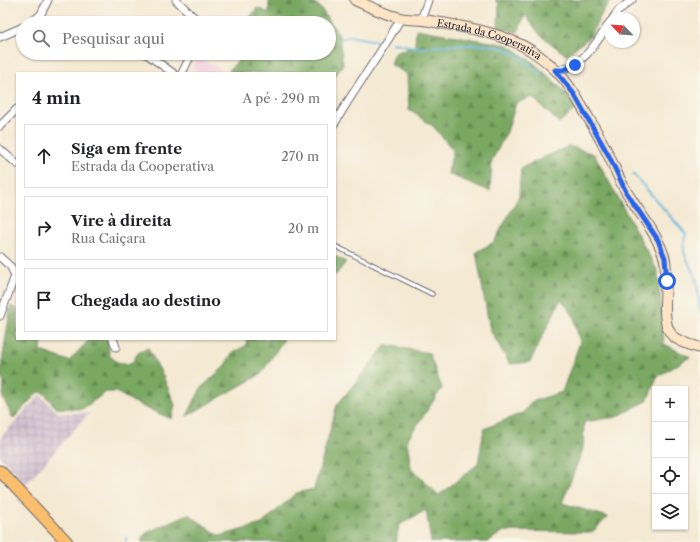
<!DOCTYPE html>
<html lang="pt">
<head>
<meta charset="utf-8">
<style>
	:root { --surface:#fff; --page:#f2f2f2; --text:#202124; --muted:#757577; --line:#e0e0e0 }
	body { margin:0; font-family:"Libre Caslon Text",serif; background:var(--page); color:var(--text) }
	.controls { position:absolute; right:12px; bottom:12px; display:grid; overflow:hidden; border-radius:0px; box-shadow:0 1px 3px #0004 }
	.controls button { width:36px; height:36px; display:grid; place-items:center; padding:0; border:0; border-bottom:1px solid var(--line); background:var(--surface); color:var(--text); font:20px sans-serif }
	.compass { position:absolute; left:604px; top:12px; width:36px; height:36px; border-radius:50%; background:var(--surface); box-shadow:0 1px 3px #0004; rotate:295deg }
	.stop { position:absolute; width:12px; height:12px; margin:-9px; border:3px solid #2563eb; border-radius:50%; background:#fff }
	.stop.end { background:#2563eb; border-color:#fff; box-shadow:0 1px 4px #0008 }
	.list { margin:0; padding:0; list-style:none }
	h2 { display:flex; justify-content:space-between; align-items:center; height:52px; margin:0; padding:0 16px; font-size:17px }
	h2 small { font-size:13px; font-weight:400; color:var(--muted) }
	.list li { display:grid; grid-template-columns:26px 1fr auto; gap:12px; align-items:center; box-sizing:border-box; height:64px; margin:0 8px 8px; padding:0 8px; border:1px solid var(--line); border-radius:0px }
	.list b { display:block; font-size:15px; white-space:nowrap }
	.list p { margin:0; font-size:13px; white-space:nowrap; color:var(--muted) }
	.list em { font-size:13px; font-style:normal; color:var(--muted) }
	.icon { flex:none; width:22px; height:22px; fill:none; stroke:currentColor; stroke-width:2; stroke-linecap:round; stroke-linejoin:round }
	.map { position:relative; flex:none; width:700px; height:542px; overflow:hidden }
	.search { position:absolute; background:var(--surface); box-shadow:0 1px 3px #0004; left:16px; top:16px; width:320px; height:44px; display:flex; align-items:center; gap:10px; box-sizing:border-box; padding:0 14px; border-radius:22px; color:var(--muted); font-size:15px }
	.panel { position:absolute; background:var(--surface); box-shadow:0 1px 3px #0004; left:16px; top:72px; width:320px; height:268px; border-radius:0px }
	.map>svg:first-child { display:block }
	.built { fill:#f3cfdf }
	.industrial { fill:url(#industrial-grid) }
	.forest { fill:url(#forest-firs); stroke:#4e654e }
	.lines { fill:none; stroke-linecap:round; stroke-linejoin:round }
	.stream { stroke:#63b5de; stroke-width:2 }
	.service-casing { stroke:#6c6870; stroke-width:5.5 }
	.minor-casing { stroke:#6c6870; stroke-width:9 }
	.secondary-casing { stroke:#6c6870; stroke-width:12 }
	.primary-casing { stroke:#6c6870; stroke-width:13 }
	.service { stroke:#fff; stroke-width:3.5 }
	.minor { stroke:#fff; stroke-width:7 }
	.secondary { stroke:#fde5c5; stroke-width:10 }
	.primary { stroke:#fabe6d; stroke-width:11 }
	.route { stroke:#2563eb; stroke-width:5 }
	.labels { text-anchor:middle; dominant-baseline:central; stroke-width:3; stroke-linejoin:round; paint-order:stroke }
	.street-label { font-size:10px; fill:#22223b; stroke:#fbf7ec }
</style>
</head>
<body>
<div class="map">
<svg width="700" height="542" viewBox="0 0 700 542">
	<defs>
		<pattern id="industrial-grid" width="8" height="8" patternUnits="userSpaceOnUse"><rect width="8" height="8" fill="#cfbdce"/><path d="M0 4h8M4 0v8" fill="none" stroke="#b1a2b2"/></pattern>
		<pattern id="forest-firs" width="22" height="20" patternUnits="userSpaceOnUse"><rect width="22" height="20" fill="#7aa862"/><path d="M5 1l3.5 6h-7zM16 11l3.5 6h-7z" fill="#648852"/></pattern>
	</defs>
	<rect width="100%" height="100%" fill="#fbf7ec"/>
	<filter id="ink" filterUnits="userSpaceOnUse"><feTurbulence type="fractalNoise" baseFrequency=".025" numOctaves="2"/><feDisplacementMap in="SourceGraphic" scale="8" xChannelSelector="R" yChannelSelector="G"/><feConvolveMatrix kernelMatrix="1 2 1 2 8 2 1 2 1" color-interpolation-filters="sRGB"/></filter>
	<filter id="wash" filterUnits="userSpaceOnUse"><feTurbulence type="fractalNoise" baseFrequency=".012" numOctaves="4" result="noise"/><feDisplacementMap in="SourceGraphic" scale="16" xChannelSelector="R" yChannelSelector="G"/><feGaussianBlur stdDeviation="0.9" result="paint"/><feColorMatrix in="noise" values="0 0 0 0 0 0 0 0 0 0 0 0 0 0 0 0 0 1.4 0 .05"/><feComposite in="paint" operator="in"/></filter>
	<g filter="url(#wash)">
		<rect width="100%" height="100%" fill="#f4e9d2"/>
		<!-- built -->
		<path class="built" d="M 198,57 L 221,69 L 219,73 L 195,73 L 197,70 L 192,67 Z"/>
		<!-- industrial -->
		<path class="industrial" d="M 40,395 L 58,413 L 89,413 L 25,485 L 0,457 L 0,438 Z"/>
		<!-- forest -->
		<path class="forest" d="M 269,0 L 286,0 L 289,2 L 308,0 L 319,6 L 339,35 L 343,64 L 335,76 L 335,73 L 228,73 L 230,69 L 245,53 L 329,53 L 329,23 L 253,23 L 248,20 L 257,8 L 269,13 Z
			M 495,0 L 613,0 L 604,9 L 590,37 L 566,55 L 540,35 L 525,15 L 518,32 L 498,28 L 499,4 Z
			M 416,29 L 508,45 L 534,63 L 560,87 L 577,108 L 559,123 L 532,97 L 516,103 L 507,132 L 492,160 L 490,191 L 448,174 L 453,150 L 433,126 L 409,110 L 407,74 L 390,64 L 394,53 L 415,46 Z
			M 569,146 L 594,154 L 658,272 L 664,344 L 690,357 L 657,377 L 647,401 L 616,417 L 584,422 L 583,449 L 562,503 L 608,517 L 592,532 L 504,531 L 487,542 L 431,542 L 426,510 L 399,525 L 396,542 L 141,542 L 146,533 L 188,514 L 220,536 L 262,524 L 296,493 L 314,489 L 337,405 L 386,345 L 429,353 L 442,388 L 407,440 L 411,469 L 439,495 L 478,464 L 484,429 L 524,412 L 531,402 L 562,392 L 580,342 L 573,315 L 561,299 L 530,362 L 510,364 L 490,330 L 476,252 L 494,242 L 519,196 L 521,168 Z
			M 335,256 L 346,262 L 335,276 Z
			M 11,306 L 17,309 L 17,339 L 42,339 L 41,351 L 69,361 L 90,339 L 108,339 L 109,355 L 117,362 L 131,364 L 138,353 L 148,348 L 162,374 L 175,405 L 172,419 L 141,406 L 116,392 L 106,392 L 82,409 L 56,408 L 44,393 L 38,392 L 13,419 L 3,398 L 4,383 L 0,373 Z
			M 246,339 L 284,339 L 261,374 L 187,416 L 201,388 L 224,367 L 232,353 L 247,345 Z"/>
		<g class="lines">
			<!-- stream -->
			<path class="stream" d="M 340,40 L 349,36 L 382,42
				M 392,43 L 421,48 L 444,45 L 488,45 L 505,49 L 519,56 L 542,75
				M 633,174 L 686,234 C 678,257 693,263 697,284 C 699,293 698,301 700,310
				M 126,542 L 126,537"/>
		</g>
	</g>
	<g filter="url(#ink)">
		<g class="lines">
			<!-- service casing -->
			<g class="service-casing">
				<path id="service" d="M 335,246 L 432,294"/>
			</g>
			<!-- minor casing -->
			<g class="minor-casing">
				<path id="minor" d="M 176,0 L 200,23
					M 613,18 L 619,10 L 632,0
					M 421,20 L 428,0
					M 31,23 L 41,14 L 48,0
					M 0,37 L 23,27
					M 145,53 L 173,73
					M 555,70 C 582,69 597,42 610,22
					M 182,73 L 192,53
					M 335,123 C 355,87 381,54 401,18
					M 0,126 L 17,109
					M 0,149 L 17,164
					M 0,257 L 11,267 L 15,276 L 0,316
					M 113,339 L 116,347"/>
			</g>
			<!-- secondary casing -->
			<g class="secondary-casing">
				<g id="secondary">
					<path id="s1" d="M 355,0 C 370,7 385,14 400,18 C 408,20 416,19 424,20 C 487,31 539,37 575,95 C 587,115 599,135 609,156 C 615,168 619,180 626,191 C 639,213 656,232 664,256 C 671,277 657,322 673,336 C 680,342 691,345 700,348"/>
				</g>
			</g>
			<!-- primary casing -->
			<g class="primary-casing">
				<path id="primary" d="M 0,471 L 67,542"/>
			</g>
			<!-- service -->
			<use href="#service" class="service"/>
			<!-- minor -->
			<use href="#minor" class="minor"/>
			<!-- secondary -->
			<use href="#secondary" class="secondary"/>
			<!-- primary -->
			<use href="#primary" class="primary"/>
		</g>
	</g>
	<g class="lines" filter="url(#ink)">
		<!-- route -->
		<path class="route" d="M 575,65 L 563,70 L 555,70 L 574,94 L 609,156 L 626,192 L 658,240 L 665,258 L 667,281"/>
	</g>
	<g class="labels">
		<!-- street labels -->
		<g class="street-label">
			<text stroke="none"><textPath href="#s1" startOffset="141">Estrada da Cooperativa</textPath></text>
		</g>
	</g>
</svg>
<div class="controls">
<button>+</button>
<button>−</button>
<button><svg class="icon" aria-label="locate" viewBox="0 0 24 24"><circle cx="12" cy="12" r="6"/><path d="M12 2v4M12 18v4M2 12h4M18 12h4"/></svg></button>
<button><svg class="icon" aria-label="layers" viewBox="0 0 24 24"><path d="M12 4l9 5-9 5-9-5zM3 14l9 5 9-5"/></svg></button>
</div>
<svg class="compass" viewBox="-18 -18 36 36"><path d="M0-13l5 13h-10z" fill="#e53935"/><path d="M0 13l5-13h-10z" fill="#757577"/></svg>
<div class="stop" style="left:667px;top:281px"></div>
<div class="stop end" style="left:575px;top:65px"></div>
<div class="search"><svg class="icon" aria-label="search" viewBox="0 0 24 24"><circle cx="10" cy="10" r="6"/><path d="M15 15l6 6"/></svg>Pesquisar aqui</div>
<section class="panel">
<h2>4 min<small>A pé · 290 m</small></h2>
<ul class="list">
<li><svg class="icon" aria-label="ahead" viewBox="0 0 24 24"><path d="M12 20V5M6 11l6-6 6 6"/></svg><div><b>Siga em frente</b><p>Estrada da Cooperativa</p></div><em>270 m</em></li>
<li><svg class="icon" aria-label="right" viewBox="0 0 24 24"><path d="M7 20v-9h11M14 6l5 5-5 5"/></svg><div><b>Vire à direita</b><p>Rua Caiçara</p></div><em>20 m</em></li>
<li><svg class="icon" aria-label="arrive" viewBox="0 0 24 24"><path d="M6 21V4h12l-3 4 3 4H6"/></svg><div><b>Chegada ao destino</b></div></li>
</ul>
</section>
</div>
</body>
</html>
